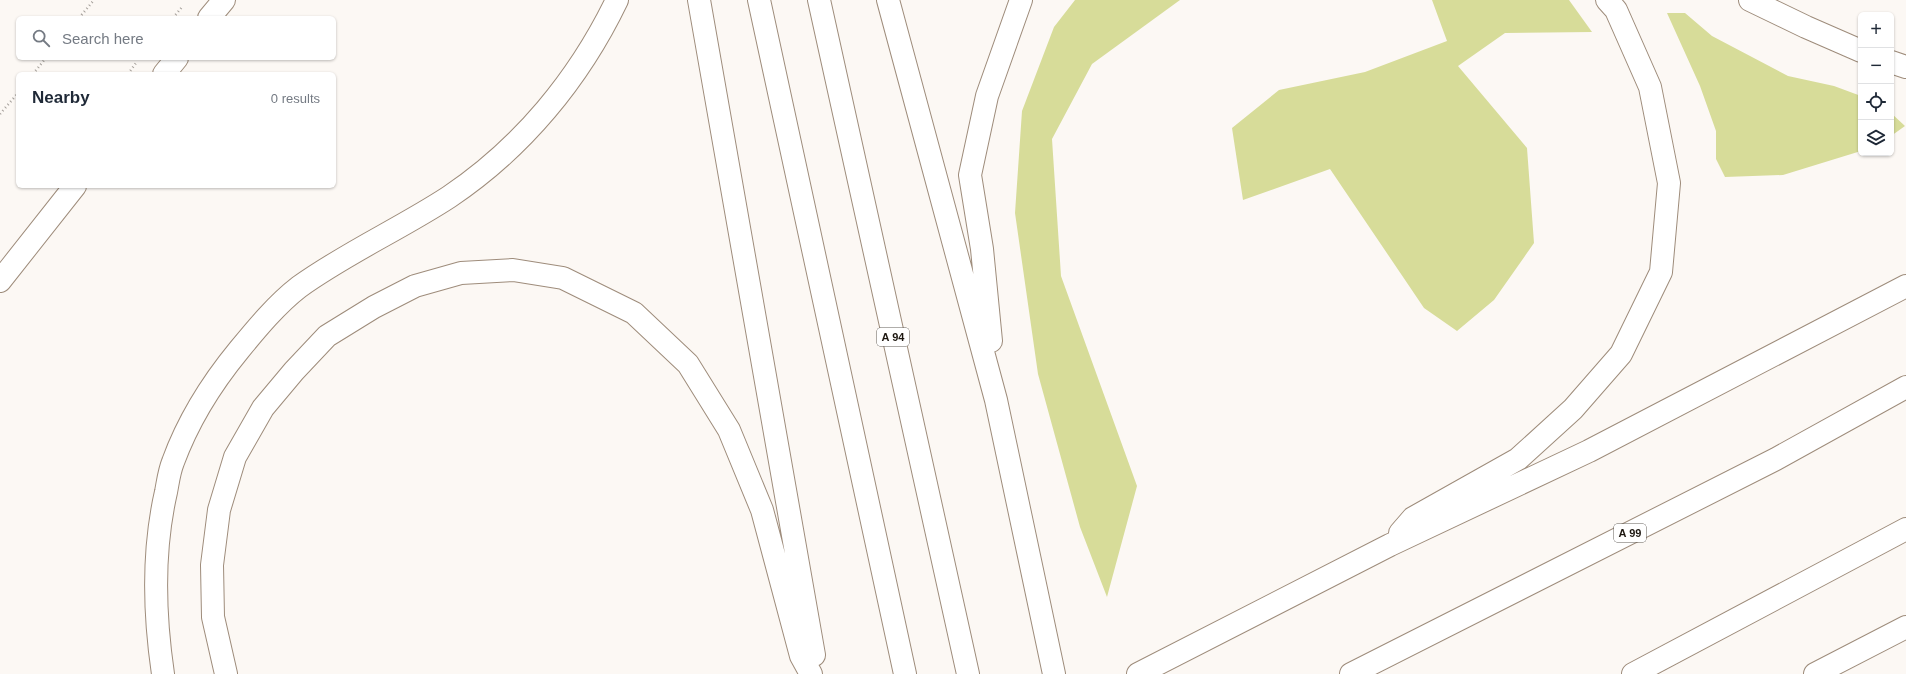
<!DOCTYPE html>
<html lang="en">
<head>
<meta charset="utf-8">
<style>
	:root { --surface:#fff; --page:#f6f6f7; --text:#1f2937; --muted:#747a83; --line:#e0e1e3 }
	body { margin:0; font-family:Arial,sans-serif; background:var(--page); color:var(--text) }
	.controls { position:absolute; right:12px; top:12px; display:grid; overflow:hidden; border-radius:6px; box-shadow:0 1px 3px #0004 }
	.controls button { width:36px; height:36px; display:grid; place-items:center; padding:0; border:0; border-bottom:1px solid var(--line); background:var(--surface); color:var(--text); font:20px sans-serif }
	.list { margin:0; padding:0; list-style:none }
	h2 { display:flex; justify-content:space-between; align-items:center; height:52px; margin:0; padding:0 16px; font-size:17px }
	h2 small { font-size:13px; font-weight:400; color:var(--muted) }
	.icon { flex:none; width:22px; height:22px; fill:none; stroke:currentColor; stroke-width:2; stroke-linecap:round; stroke-linejoin:round }
	.map { position:relative; flex:none; width:1906px; height:674px; overflow:hidden }
	.search { position:absolute; background:var(--surface); box-shadow:0 1px 3px #0004; left:16px; top:16px; width:320px; height:44px; display:flex; align-items:center; gap:10px; box-sizing:border-box; padding:0 14px; border-radius:6px; color:var(--muted); font-size:15px }
	.panel { position:absolute; background:var(--surface); box-shadow:0 1px 3px #0004; left:16px; top:72px; width:320px; height:116px; border-radius:6px }
	.map>svg:first-child { display:block }
	.green { fill:#d7dc99 }
	.lines { fill:none; stroke-linecap:round; stroke-linejoin:round }
	.secondary-casing { stroke:#9e8c7b; stroke-width:24 }
	.highway-casing { stroke:#9e8c7b; stroke-width:24 }
	.path { stroke:#a49f9a; stroke-width:2.5; stroke-dasharray:1 3; stroke-linecap:butt }
	.secondary { stroke:#fff; stroke-width:22 }
	.highway { stroke:#fff; stroke-width:22 }
	.labels { text-anchor:middle; dominant-baseline:central; stroke-width:3.5; stroke-linejoin:round; paint-order:stroke }
	.shield { fill:#fff; stroke:#605c57; stroke-width:1 }
	.shield-label { font-size:11px; font-weight:bold; fill:#1c160f }
</style>
</head>
<body>
<div class="map">
<svg width="1906" height="674" viewBox="0 0 1906 674">
	<rect width="100%" height="100%" fill="#fcf8f4"/>
	<!-- green -->
	<path class="green" d="M 1075,0 L 1180,0 L 1092,64 L 1052,139 L 1061,276 L 1137,486 L 1107,597 L 1080,527 L 1038,374 L 1015,213 L 1022,111 L 1054,27 Z
		M 1432,0 L 1569,0 L 1592,32 L 1505,33 L 1458,66 L 1527,148 L 1534,243 L 1494,300 L 1457,331 L 1424,308 L 1330,169 L 1243,200 L 1232,128 L 1279,90 L 1365,72 L 1447,41 Z
		M 1667,13 L 1685,13 L 1712,36 L 1788,76 L 1834,86 L 1861,96 L 1861,151 L 1783,175 L 1725,177 L 1716,159 L 1716,131 L 1700,86 Z
		M 1891,113 L 1905,126 L 1891,136 Z"/>
	<g class="lines">
		<!-- secondary casing -->
		<g class="secondary-casing">
			<path id="secondary" d="M 209,18 L 224,0
				M 164,74 L 177,58
				M 0,281 L 75,186"/>
		</g>
		<!-- highway casing -->
		<g class="highway-casing">
			<path id="highway" d="M 699,0 L 814,655
				M 759,0 L 905,674
				M 819,0 L 968,674
				M 888,0 L 996,400 L 1054,674
				M 1750,0 L 1806,27 L 1861,51
				M 1891,62 L 1906,67
				M 991,341 L 982,249 L 970,175 L 987,96 L 1021,0
				M 1400,533 L 1413,518 L 1518,459 L 1573,409 L 1621,354 L 1661,272 L 1669,183 L 1650,87 L 1616,10 L 1607,0
				M 163,674 C 154,613 152,553 166,492 C 168,482 169,472 173,462 C 188,421 211,384 239,350 C 257,328 277,304 299,287 C 346,253 400,229 449,197 C 522,148 579,79 617,0
				M 226,674 L 213,617 L 212,565 L 219,510 L 235,457 L 263,408 L 294,371 L 327,336 L 374,307 L 415,286 L 461,273 L 513,270 L 563,278 L 634,313 L 688,364 L 729,430 L 762,510 L 801,656 L 811,674
				M 1138,674 L 1390,545 L 1589,451 L 1906,286
				M 1351,674 L 1776,459 L 1906,387
				M 1633,674 L 1906,529
				M 1815,674 L 1906,627"/>
		</g>
		<!-- path -->
		<path class="path" d="M 79,18 L 94,0
			M 173,18 L 182,7
			M 33,74 L 46,58
			M 128,74 L 136,63
			M 0,114 L 18,93"/>
		<!-- secondary -->
		<use href="#secondary" class="secondary"/>
		<!-- highway -->
		<use href="#highway" class="highway"/>
	</g>
	<g class="labels">
		<!-- shield labels -->
		<g class="shield">
			<rect x="877" y="328" width="32" height="18" rx="3"/>
			<rect x="1614" y="524" width="32" height="18" rx="3"/>
		</g>
		<g class="shield-label">
			<text x="893" y="337">A 94</text>
			<text x="1630" y="533">A 99</text>
		</g>
	</g>
</svg>
<div class="controls">
<button>+</button>
<button>−</button>
<button><svg class="icon" aria-label="locate" viewBox="0 0 24 24"><circle cx="12" cy="12" r="6"/><path d="M12 2v4M12 18v4M2 12h4M18 12h4"/></svg></button>
<button><svg class="icon" aria-label="layers" viewBox="0 0 24 24"><path d="M12 4l9 5-9 5-9-5zM3 14l9 5 9-5"/></svg></button>
</div>
<div class="search"><svg class="icon" aria-label="search" viewBox="0 0 24 24"><circle cx="10" cy="10" r="6"/><path d="M15 15l6 6"/></svg>Search here</div>
<section class="panel">
<h2>Nearby<small>0 results</small></h2>
<ul class="list">
</ul>
</section>
</div>
</body>
</html>
